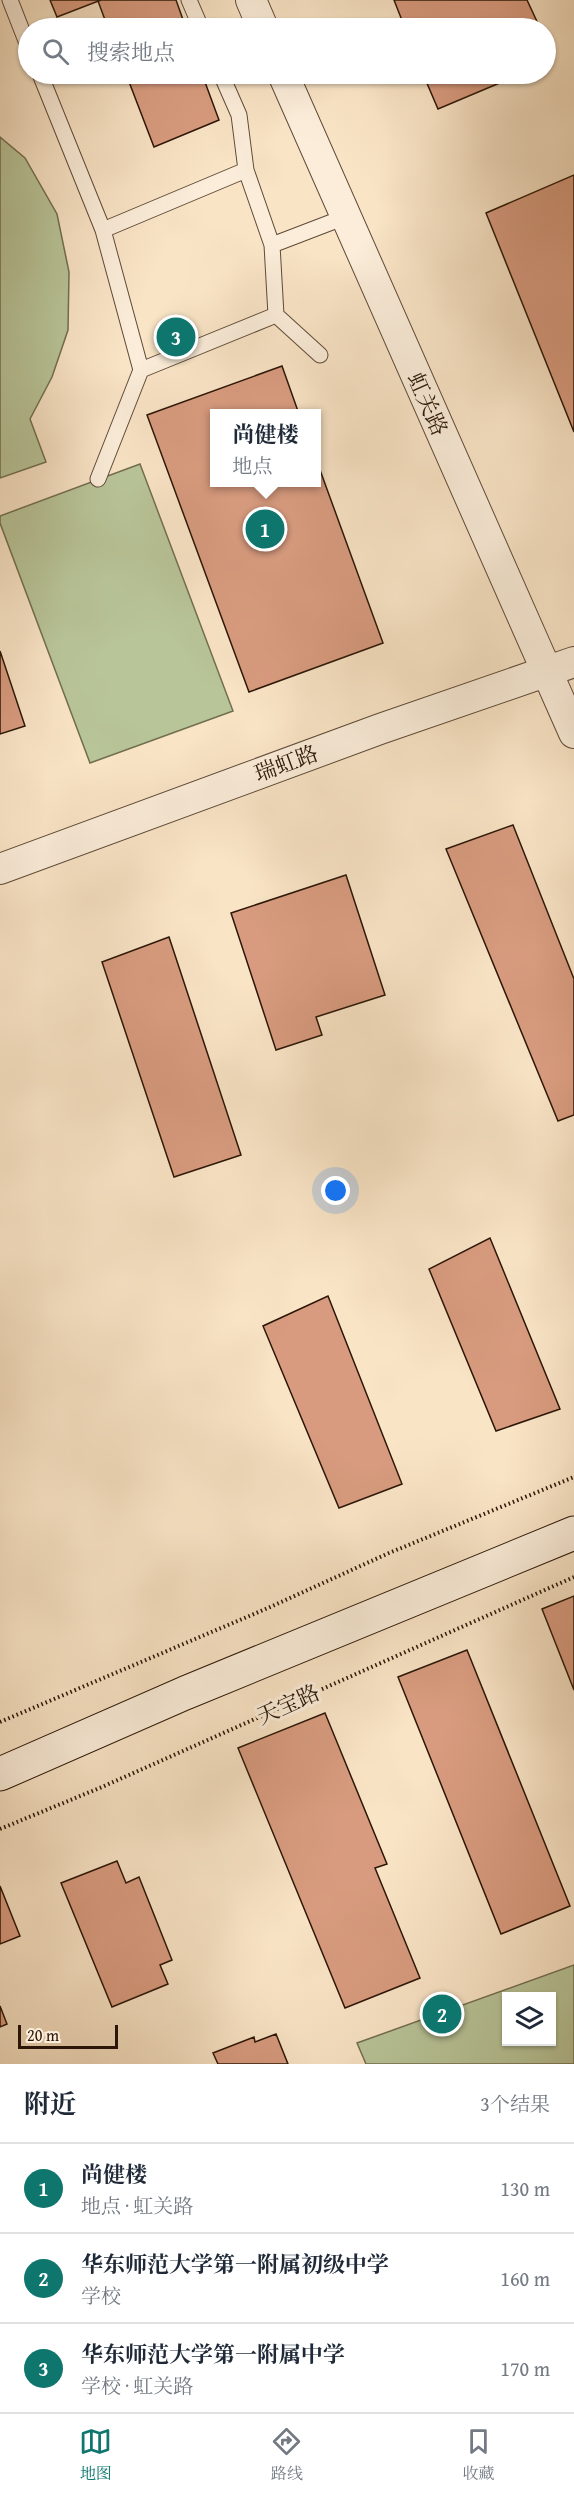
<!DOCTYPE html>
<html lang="zh">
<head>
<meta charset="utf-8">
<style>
	:root { --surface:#fff; --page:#f6f6f7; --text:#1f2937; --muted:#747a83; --line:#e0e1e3; --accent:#0f766e }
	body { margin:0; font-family:"Gentium Book Plus","Noto Serif SC",serif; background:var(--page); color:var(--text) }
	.controls { position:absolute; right:18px; bottom:18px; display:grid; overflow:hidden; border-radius:0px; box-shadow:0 2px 4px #0004 }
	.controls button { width:54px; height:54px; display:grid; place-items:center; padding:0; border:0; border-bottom:2px solid var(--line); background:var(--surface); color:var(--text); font:30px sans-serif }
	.scale { position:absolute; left:18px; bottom:15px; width:100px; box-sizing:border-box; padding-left:6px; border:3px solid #2b1607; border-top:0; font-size:16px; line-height:21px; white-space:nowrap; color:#2b1607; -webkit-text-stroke:4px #fbedda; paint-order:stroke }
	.you { position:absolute; left:336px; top:1191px; width:21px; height:21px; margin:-15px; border:4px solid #fff; border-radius:50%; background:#1a73e8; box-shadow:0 0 0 9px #1a73e833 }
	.badge { display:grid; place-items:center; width:39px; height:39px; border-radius:50%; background:var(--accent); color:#fff; font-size:20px; font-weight:700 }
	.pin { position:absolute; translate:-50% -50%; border:3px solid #fff; box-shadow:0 2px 6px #0006 }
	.popup { position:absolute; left:210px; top:409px; width:111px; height:78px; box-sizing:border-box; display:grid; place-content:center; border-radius:0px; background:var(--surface); filter:drop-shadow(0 2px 4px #0005); font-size:20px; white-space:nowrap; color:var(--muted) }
	.popup b { font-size:22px; color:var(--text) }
	.popup::after { content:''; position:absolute; left:50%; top:100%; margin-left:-12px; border:12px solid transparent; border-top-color:var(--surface) }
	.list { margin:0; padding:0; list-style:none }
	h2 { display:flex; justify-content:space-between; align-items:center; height:78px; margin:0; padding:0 24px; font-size:26px }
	h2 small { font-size:20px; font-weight:400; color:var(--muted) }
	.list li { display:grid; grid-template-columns:39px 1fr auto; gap:18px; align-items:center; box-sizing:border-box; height:90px; padding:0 24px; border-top:2px solid var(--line) }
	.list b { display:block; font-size:22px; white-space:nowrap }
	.list p { margin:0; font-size:20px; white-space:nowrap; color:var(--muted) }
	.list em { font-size:20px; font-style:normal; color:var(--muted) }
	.icon { flex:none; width:33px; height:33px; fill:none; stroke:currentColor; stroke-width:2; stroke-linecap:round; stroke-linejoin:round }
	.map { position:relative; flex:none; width:574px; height:2064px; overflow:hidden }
	.search { position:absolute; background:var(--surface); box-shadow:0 2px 4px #0004; left:18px; right:18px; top:18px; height:66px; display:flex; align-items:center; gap:15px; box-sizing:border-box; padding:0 21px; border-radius:33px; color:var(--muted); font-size:22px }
	.sheet { height:348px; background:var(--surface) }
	nav { display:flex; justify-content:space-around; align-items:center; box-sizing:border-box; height:84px; border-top:2px solid var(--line); background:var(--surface); font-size:16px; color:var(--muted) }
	nav a { display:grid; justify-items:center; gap:3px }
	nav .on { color:var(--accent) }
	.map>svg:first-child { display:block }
	.garden { fill:#b8c599; stroke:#726e50; stroke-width:1.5; fill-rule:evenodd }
	.building { fill:#d89b7f; stroke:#2b1607; stroke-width:1.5 }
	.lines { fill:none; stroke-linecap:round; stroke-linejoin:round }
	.lane-casing { stroke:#5e4a37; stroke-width:17 }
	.street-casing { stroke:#5e4a37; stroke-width:32 }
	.secondary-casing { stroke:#2b1607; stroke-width:35 }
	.path { stroke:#2b1607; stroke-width:4; stroke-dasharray:1.5 3; stroke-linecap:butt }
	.lane { stroke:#fbedda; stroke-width:15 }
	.street { stroke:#fbedda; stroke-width:30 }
	.secondary { stroke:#fbedda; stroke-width:33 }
	.labels { text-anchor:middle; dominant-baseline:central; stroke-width:6; stroke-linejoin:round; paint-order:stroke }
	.street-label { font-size:22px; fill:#2b1607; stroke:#fbedda }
</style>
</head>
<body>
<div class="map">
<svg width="574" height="2064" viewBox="0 0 574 2064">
	<rect width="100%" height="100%" fill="#f9e4c6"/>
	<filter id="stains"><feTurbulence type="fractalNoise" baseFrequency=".00333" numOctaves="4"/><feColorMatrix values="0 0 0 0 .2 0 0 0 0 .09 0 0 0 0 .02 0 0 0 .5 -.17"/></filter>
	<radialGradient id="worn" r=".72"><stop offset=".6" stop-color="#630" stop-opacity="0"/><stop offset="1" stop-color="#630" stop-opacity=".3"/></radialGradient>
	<!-- garden -->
	<path class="garden" d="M 0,137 L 25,158 L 57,214 L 69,272 L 68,330 L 52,377 L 30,419 L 46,462 L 0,478 Z
		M 140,464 L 233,711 L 90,763 L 0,523 L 0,516 Z
		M 574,1965 L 574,2064 L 366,2064 L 357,2043 ZM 552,1996 L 552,2042 L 506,2042 L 506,1996 Z"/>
	<!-- building -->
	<path class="building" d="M 50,0 L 101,0 L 57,17 Z
		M 101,0 L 176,0 L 186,28 L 108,28 L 98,1 Z
		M 394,0 L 527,0 L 540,28 L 405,28 Z
		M 546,42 L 553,59 L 546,63 Z
		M 126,74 L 202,74 L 219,120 L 154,147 Z
		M 423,74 L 521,74 L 438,109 Z
		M 574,175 L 574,432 L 486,213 Z
		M 282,366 L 299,414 L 214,414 L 214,482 L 316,482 L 316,459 L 383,643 L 249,692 L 147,415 Z
		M 0,651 L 25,726 L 0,734 Z
		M 513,825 L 574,979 L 574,1115 L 558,1121 L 446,849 Z
		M 346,875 L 385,995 L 316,1017 L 322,1035 L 276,1050 L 231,913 Z
		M 169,937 L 241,1155 L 174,1177 L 102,962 Z
		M 490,1238 L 560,1409 L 496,1431 L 429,1269 Z
		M 328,1296 L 402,1484 L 339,1508 L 263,1326 Z
		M 574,1596 L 574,1690 L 542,1609 Z
		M 467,1650 L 570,1906 L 501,1934 L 398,1677 Z
		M 325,1713 L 387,1864 L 375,1868 L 420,1978 L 345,2008 L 238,1748 Z
		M 117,1861 L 126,1883 L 139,1877 L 172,1960 L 160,1965 L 168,1984 L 112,2007 L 61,1883 Z
		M 0,1886 L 20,1936 L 0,1944 Z
		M 0,2006 L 7,2024 L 0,2027 Z
		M 276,2034 L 288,2064 L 218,2064 L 213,2053 L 254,2037 L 255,2042 Z"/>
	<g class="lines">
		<!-- lane casing -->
		<g class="lane-casing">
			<path id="lane" d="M 10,0 L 28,46
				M 189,0 L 201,28
				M 40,74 L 103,230
				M 221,74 L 239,115 L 246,170
				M 272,245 L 276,315 L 141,370 L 103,230 L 246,170 L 272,245 L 345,217
				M 276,315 L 320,355
				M 98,479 L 141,370"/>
		</g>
		<!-- street casing -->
		<g class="street-casing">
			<path id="street" d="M 251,0 L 263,28
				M 283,74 L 574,733
				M 0,869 L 380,729 L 574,662"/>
		</g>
		<!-- secondary casing -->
		<g class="secondary-casing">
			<path id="secondary" d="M 0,1774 L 185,1693 L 574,1533"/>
		</g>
		<!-- path -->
		<path class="path" d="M 0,1722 L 268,1608 L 389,1553 L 574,1477
			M 0,1829 L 102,1787 L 574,1577"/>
		<!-- lane -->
		<use href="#lane" class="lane"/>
		<!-- street -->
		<use href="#street" class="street"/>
		<!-- secondary -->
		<use href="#secondary" class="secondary"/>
	</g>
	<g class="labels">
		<!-- street labels -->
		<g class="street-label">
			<text transform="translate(428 404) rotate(66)">虹关路</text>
			<text transform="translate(286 763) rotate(-20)">瑞虹路</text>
			<text transform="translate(288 1704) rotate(-24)">天宝路</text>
		</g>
	</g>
	<rect width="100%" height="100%" filter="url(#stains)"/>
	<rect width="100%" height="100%" fill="url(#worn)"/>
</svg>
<div class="controls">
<button><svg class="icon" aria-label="layers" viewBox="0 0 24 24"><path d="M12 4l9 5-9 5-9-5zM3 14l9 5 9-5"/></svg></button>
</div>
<div class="scale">20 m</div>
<div class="you"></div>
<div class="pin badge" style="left:265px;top:529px">1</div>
<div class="popup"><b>尚健楼</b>地点</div>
<div class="pin badge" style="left:442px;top:2014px">2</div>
<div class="pin badge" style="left:176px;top:337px">3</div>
<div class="search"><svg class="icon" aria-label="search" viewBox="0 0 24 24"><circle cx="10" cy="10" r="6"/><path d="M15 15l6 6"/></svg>搜索地点</div>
</div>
<section class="sheet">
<h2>附近<small>3个结果</small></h2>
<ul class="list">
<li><span class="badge">1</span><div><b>尚健楼</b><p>地点 · 虹关路</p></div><em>130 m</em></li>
<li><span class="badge">2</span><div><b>华东师范大学第一附属初级中学</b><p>学校</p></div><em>160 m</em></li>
<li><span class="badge">3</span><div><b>华东师范大学第一附属中学</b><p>学校 · 虹关路</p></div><em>170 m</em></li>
</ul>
</section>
<nav>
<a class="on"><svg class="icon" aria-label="map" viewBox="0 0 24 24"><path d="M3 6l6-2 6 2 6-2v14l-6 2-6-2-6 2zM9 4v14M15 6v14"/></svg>地图</a>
<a><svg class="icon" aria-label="directions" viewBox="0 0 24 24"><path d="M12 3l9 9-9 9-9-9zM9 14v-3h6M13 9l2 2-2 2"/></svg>路线</a>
<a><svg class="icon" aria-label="saved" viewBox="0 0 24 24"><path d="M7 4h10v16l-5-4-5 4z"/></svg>收藏</a>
</nav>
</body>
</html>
